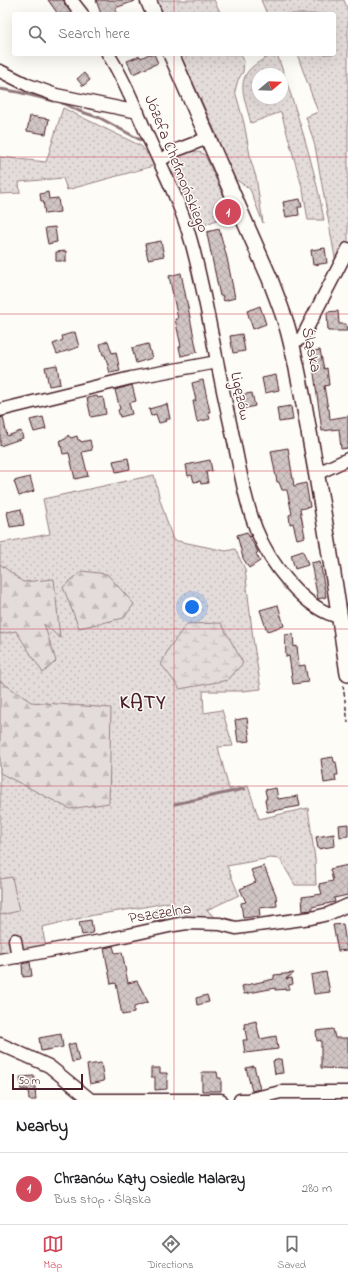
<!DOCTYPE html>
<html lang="en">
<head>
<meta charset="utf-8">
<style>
	:root { --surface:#fff; --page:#f2f2f2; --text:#202124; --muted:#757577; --line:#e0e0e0; --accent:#d1495b }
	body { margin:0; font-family:"Indie Flower",sans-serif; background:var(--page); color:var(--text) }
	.compass { position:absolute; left:252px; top:68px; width:36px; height:36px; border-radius:50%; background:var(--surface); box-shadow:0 4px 16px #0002; rotate:71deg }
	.scale { position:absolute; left:12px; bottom:10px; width:71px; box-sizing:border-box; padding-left:4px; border:2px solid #4a1f2b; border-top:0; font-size:11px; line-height:14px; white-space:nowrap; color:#4a1f2b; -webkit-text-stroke:3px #fdfcf7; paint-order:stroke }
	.you { position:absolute; left:192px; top:607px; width:14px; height:14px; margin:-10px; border:3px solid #fff; border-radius:50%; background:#1a73e8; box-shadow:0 0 0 6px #1a73e833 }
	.badge { display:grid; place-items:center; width:26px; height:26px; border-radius:50%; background:var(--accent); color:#fff; font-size:13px; font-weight:700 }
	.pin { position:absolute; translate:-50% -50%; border:2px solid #fff; box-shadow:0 1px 4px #0006 }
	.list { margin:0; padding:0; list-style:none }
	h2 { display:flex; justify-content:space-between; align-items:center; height:52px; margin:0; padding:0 16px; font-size:17px }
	h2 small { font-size:13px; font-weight:400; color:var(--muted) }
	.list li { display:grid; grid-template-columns:26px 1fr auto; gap:12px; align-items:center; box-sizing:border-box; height:72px; padding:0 16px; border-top:1px solid var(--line) }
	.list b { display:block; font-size:15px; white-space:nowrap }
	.list p { margin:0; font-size:13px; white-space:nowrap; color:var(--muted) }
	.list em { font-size:13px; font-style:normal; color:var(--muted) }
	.icon { flex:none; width:22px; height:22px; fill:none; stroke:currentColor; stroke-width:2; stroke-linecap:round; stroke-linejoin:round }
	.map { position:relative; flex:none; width:348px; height:1100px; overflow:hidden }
	.search { position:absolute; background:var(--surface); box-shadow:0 4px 16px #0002; left:12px; right:12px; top:12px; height:44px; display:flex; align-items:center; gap:10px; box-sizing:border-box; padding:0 14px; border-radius:4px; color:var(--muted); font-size:15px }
	.sheet { height:124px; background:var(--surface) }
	nav { display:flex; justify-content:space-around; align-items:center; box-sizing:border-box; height:56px; border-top:1px solid var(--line); background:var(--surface); font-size:11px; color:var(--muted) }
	nav a { display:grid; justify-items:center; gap:2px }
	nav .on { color:var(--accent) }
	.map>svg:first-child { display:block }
	.grass { fill:url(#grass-dots); stroke:#967e82; fill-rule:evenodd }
	.forest { fill:url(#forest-firs); stroke:#967e82 }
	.wetland { fill:url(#wetland-marsh); stroke:#967e82 }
	.pitch { fill:#e3dcda; stroke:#967e82 }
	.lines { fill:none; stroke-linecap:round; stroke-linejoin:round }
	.stream { stroke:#91777b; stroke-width:3 }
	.building { fill:url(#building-cross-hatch); stroke:#4a1f2b }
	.minor-casing { stroke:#4a1f2b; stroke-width:15 }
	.major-casing { stroke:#4a1f2b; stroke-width:18 }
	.path { stroke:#4a1f2b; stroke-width:1.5; stroke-dasharray:4 3; stroke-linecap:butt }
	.minor { stroke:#fdfcf7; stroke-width:12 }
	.major { stroke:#fdfcf7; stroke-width:15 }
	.grid { fill:none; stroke:#d1495b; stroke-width:1; stroke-opacity:0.55 }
	.labels { text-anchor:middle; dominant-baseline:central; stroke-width:3; stroke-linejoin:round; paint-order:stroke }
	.street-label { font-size:16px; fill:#4a1f2b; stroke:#fdfcf7 }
	.district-label { font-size:20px; font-weight:bold; letter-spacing:1px; fill:#4a1f2b; stroke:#fdfcf7 }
</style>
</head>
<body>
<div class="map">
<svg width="348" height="1100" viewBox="0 0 348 1100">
	<defs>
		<pattern id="grass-dots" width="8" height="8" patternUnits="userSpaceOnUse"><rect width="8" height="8" fill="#e3dcda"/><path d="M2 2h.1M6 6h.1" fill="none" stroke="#c4bcbb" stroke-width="1.8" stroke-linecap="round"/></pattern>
		<pattern id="forest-firs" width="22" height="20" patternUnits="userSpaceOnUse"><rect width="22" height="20" fill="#e3dcda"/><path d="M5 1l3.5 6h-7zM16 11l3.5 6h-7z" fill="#c4bcbb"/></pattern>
		<pattern id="wetland-marsh" width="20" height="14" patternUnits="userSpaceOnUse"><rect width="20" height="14" fill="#e3dcda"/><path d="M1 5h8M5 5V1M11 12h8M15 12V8" fill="none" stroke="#c4bcbb"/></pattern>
		<pattern id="building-cross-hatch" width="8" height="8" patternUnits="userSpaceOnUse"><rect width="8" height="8" fill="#d0c5c4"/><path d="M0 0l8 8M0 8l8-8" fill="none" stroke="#b4a9a9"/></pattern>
	</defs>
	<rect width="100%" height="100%" fill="#fdfcf7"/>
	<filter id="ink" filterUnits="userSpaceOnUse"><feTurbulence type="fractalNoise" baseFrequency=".025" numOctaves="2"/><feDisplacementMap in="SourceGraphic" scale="8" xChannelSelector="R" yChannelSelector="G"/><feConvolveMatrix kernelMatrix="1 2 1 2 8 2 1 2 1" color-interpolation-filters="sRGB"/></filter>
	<g filter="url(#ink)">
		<!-- grass -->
		<path class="grass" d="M 155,0 L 214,0 L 221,14 L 161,14 Z
			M 261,0 L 344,0 L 348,11 L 348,241 L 336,263 L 315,146 L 306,117 L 318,112 L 297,54 L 334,54 L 334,14 L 267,14 Z
			M 180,54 L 241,54 L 244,61 L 243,72 L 238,80 L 235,91 L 244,123 L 251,161 L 256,177 L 263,223 L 250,189 L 235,179 L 228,162 L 225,161 L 216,133 Z
			M 274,54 L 277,54 C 296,109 314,163 324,220 L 308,220 L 303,190 L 281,112 L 251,123 C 241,86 233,73 274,54 ZM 258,74 L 282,74 L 282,98 L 258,98 Z
			M 63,108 L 141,146 L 157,165 L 67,190 L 63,178 L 19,182 L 20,193 L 0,194 L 0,157 L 46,162 Z
			M 193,151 C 197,153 200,151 205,155 L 226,201 L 220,203 L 225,216 L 198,228 L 173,166 L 173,159 Z
			M 154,475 L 160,500 L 173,540 L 226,551 L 235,549 L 245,569 L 253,639 L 261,689 L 242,691 L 203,691 L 204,713 L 222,710 L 233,746 L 218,747 L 229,789 L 248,786 L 259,819 L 308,808 L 315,859 L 316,885 L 295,885 L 280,859 L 270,858 L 227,866 L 239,895 L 207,910 L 220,922 L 175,923 L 170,902 L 144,907 L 94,915 L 42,927 L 46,948 L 0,958 L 0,543 L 50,534 L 43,499 Z"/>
		<!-- forest -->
		<path class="forest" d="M 0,564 L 23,582 L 54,579 L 60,638 L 44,624 L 56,661 L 43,673 L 16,631 L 0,634 Z
			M 82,571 L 107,574 L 134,604 L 124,618 L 79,628 L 63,587 Z
			M 0,681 L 31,702 L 111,708 L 109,803 L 70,809 L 0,773 Z"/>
		<!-- wetland -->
		<path class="wetland" d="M 221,623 L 243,663 L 228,680 L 180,689 L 161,664 L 169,648 L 187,624 Z"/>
		<!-- pitch -->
		<path class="pitch" d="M 12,877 L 19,911 L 0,915 L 0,879 Z"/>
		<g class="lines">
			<!-- stream -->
			<path class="stream" d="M 0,89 L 18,92 L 54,101
				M 62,103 L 79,111 L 100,118 L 146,143
				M 175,804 L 244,789"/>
		</g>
		<!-- building -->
		<path class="building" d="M 48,0 L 64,0 L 65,5 L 72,14 L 58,14 Z
			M 96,0 L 134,0 L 135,1 L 115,8 L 117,12 L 112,14 L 101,14 Z
			M 149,54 L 154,54 L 158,63 L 133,74 L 127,61 L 140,56 L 141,58 Z
			M 84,73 L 90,80 L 83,86 L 77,79 Z
			M 30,116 L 49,119 L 46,134 L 27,131 Z
			M 48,192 L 49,199 L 58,198 L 60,212 L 45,214 L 43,201 L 41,201 L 40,194 Z
			M 300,199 L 302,207 L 298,207 L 299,215 L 286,217 L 283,202 Z
			M 55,227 L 57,242 L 48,244 L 45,228 Z
			M 219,229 L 227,258 L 235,298 L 224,301 L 222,295 L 220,296 L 207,234 L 207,232 Z
			M 161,241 L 164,256 L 148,259 L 145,244 Z
			M 325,248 L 327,263 L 313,265 L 311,250 Z
			M 66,251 L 66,261 L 56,261 L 56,252 Z
			M 181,273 L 197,352 L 181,356 L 179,347 L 181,346 L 175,319 L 178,319 L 169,276 Z
			M 260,306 L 266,324 L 253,329 L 247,311 Z
			M 338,311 L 339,324 L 346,324 L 347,331 L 328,331 L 327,312 Z
			M 75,332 L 79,347 L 57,354 L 53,344 L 63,340 L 62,336 Z
			M 242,334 L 245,351 L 233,353 L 230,336 Z
			M 108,341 L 112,353 L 116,352 L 120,371 L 110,373 L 105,355 L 103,355 L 100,344 Z
			M 148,344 L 152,358 L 136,363 L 132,348 Z
			M 320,350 L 324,369 L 327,368 L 329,385 L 324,386 L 328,409 L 329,409 L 330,419 L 348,416 L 348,448 L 341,449 L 339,429 L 322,431 L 312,359 L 311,359 L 309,352 Z
			M 57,365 L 60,384 L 49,386 L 45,367 Z
			M 276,375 L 279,390 L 265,393 L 262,378 Z
			M 203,380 L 210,412 L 208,412 L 210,419 L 197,422 L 193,401 L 196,401 L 192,383 Z
			M 132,385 L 136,401 L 129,403 L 132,414 L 120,417 L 118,410 L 120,409 L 115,390 Z
			M 252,393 L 255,406 L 242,409 L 240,395 Z
			M 97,396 L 98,398 L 103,397 L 106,414 L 91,417 L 87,398 Z
			M 167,404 L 170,419 L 166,419 L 167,421 L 159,423 L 156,414 L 151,416 L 149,409 Z
			M 291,406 L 293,420 L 279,422 L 277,408 Z
			M 3,417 L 7,436 L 21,431 L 23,438 L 0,446 L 0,418 Z
			M 43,417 L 46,429 L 34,432 L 30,420 Z
			M 68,435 L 71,438 L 77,436 L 78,440 L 80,440 L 81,442 L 90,440 L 92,450 L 82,452 L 88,476 L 75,479 L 69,453 L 63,454 L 60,440 L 66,439 Z
			M 288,448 L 294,486 L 306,483 L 310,507 L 300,509 L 305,537 L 297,539 L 293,523 L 290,524 L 289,515 L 292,514 L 287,490 L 282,490 L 279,482 L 277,482 L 271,451 Z
			M 128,458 L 130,469 L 116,472 L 113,461 Z
			M 210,460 L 212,471 L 206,472 L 208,483 L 201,484 L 200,481 L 194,482 L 192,475 L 188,476 L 186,465 Z
			M 30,477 L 34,491 L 19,496 L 14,481 Z
			M 21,509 L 24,525 L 10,527 L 7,512 Z
			M 247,532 L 258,552 L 256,554 L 260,561 L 249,568 L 243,558 L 237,535 Z
			M 303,551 L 308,565 L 295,569 L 291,555 Z
			M 320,561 L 326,597 L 318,599 L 311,563 Z
			M 278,605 L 284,626 L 267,631 L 260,610 Z
			M 293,634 L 294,647 L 297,646 L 299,666 L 305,665 L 308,682 L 293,684 L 289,656 L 286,657 L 285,635 Z
			M 247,718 L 250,741 L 238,742 L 235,720 Z
			M 333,757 L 334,762 L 336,762 L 338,775 L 335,775 L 336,781 L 324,783 L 321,759 Z
			M 276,788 L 278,799 L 298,796 L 300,806 L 267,812 L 265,799 L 267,799 L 265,790 Z
			M 348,824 L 348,836 L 340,837 L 339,825 Z
			M 334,834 L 335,846 L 318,849 L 316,837 Z
			M 348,865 L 348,895 L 334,898 L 335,902 L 312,907 L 312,910 L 303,911 L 302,897 L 322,894 L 319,884 L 333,881 L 330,869 Z
			M 264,866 L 276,895 L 277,906 L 259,908 L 260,916 L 243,918 L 241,903 L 246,902 L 240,889 L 256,882 L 251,870 Z
			M 161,908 L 165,919 L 155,921 L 152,911 Z
			M 91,920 L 93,933 L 82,935 L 79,922 Z
			M 343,924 L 347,950 L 338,951 L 333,925 Z
			M 113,946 L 115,953 L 122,952 L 128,983 L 137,981 L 148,1002 L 134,1007 L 134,1013 L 122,1015 L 116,983 L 111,984 L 104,948 Z
			M 30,962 L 32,976 L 23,977 L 22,964 Z
			M 326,972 L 330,992 L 314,994 L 311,975 Z
			M 294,973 L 286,979 L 292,978 L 293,984 L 289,985 L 289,989 L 275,990 L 275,988 L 244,994 L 242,986 L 274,979 L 274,975 Z
			M 207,995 L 209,1002 L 197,1005 L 196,998 Z
			M 256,1021 L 260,1039 L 276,1036 L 278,1049 L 245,1053 L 243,1040 L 247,1040 L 244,1024 Z
			M 333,1029 L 335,1038 L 348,1038 L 348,1069 L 321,1068 L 321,1040 L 317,1041 L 316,1031 Z
			M 61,1034 L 63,1047 L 41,1051 L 39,1038 Z
			M 75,1043 L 79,1061 L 72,1062 L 68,1045 Z
			M 281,1059 L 283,1073 L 275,1074 L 273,1061 Z
			M 101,1063 L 104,1081 L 90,1084 L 87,1065 Z
			M 254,1066 L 260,1089 L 252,1091 L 246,1068 Z
			M 151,1068 L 160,1068 L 160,1073 L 167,1073 L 167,1089 L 155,1090 L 155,1077 L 151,1077 Z
			M 202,1072 L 217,1072 L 218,1078 L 221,1078 L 221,1091 L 202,1091 Z
			M 34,1076 L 36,1100 L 29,1100 L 28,1089 L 21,1090 L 20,1077 Z"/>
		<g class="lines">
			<!-- minor casing -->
			<g class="minor-casing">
				<path id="minor" d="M 71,0 L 82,14
					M 108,54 C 125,80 136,110 149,139 C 164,172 181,205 191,241 C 202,280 209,321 217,361 C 222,387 228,414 234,441 C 240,470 245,501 256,529 C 269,562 304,610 340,617
					M 0,71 L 28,85 L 56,95 L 138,112
					M 159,161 L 177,150 L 208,138
					M 292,343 L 302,338 L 348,249
					M 0,410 L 131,378 L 217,362
					M 316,474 L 348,459
					M 15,940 L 18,957
					M 0,960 L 101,941 L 174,925 L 187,923 L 220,924 L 236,928 L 311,918 L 328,914 L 348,905
					M 0,1044 L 49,1066 L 91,1100 L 221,1100
					M 240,1100 L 247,1100 L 281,1092 L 348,1092"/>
			</g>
			<!-- major casing -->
			<g class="major-casing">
				<path id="major" d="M 148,0 L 154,14
					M 171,54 L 270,279 C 276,296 283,312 288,330 C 298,367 304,405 311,443 C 325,520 337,597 348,674"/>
			</g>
			<!-- path -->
			<path class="path" d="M 343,685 L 348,723"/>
			<!-- minor -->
			<use href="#minor" class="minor"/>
			<!-- major -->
			<use href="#major" class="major"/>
		</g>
	</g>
	<!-- grid -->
	<path class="grid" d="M 174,0 L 174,14M 174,54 L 174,1100M 0,157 L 348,157M 0,314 L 348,314M 0,471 L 348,471M 0,629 L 348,629M 0,786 L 348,786M 0,943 L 348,943"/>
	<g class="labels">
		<!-- street labels -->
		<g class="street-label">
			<text transform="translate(176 164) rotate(68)">Józefa Chełmońskiego</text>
			<text transform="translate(311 350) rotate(78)">Śląska</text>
			<text transform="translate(240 396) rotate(78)">Ligęzów</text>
			<text transform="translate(160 914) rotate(-9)">Pszczelna</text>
		</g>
		<!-- district labels -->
		<g class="district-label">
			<text x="143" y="703">KĄTY</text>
		</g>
	</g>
</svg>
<svg class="compass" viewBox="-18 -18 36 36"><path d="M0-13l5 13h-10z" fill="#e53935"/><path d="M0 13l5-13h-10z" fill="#757577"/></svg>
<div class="scale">50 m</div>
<div class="you"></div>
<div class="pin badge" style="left:228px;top:212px">1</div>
<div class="search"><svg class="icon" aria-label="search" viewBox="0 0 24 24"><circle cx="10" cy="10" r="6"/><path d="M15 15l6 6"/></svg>Search here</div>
</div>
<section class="sheet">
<h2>Nearby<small></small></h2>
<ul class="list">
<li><span class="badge">1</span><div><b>Chrzanów Kąty Osiedle Malarzy</b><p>Bus stop · Śląska</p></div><em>280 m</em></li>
</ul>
</section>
<nav>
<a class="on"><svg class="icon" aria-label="map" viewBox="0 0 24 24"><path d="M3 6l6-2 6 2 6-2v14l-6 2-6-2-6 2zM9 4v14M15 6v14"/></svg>Map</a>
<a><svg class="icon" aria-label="directions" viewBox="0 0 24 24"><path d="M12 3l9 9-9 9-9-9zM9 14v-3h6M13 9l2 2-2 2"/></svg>Directions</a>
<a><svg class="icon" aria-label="saved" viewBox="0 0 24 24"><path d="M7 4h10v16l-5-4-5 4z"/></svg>Saved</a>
</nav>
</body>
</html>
